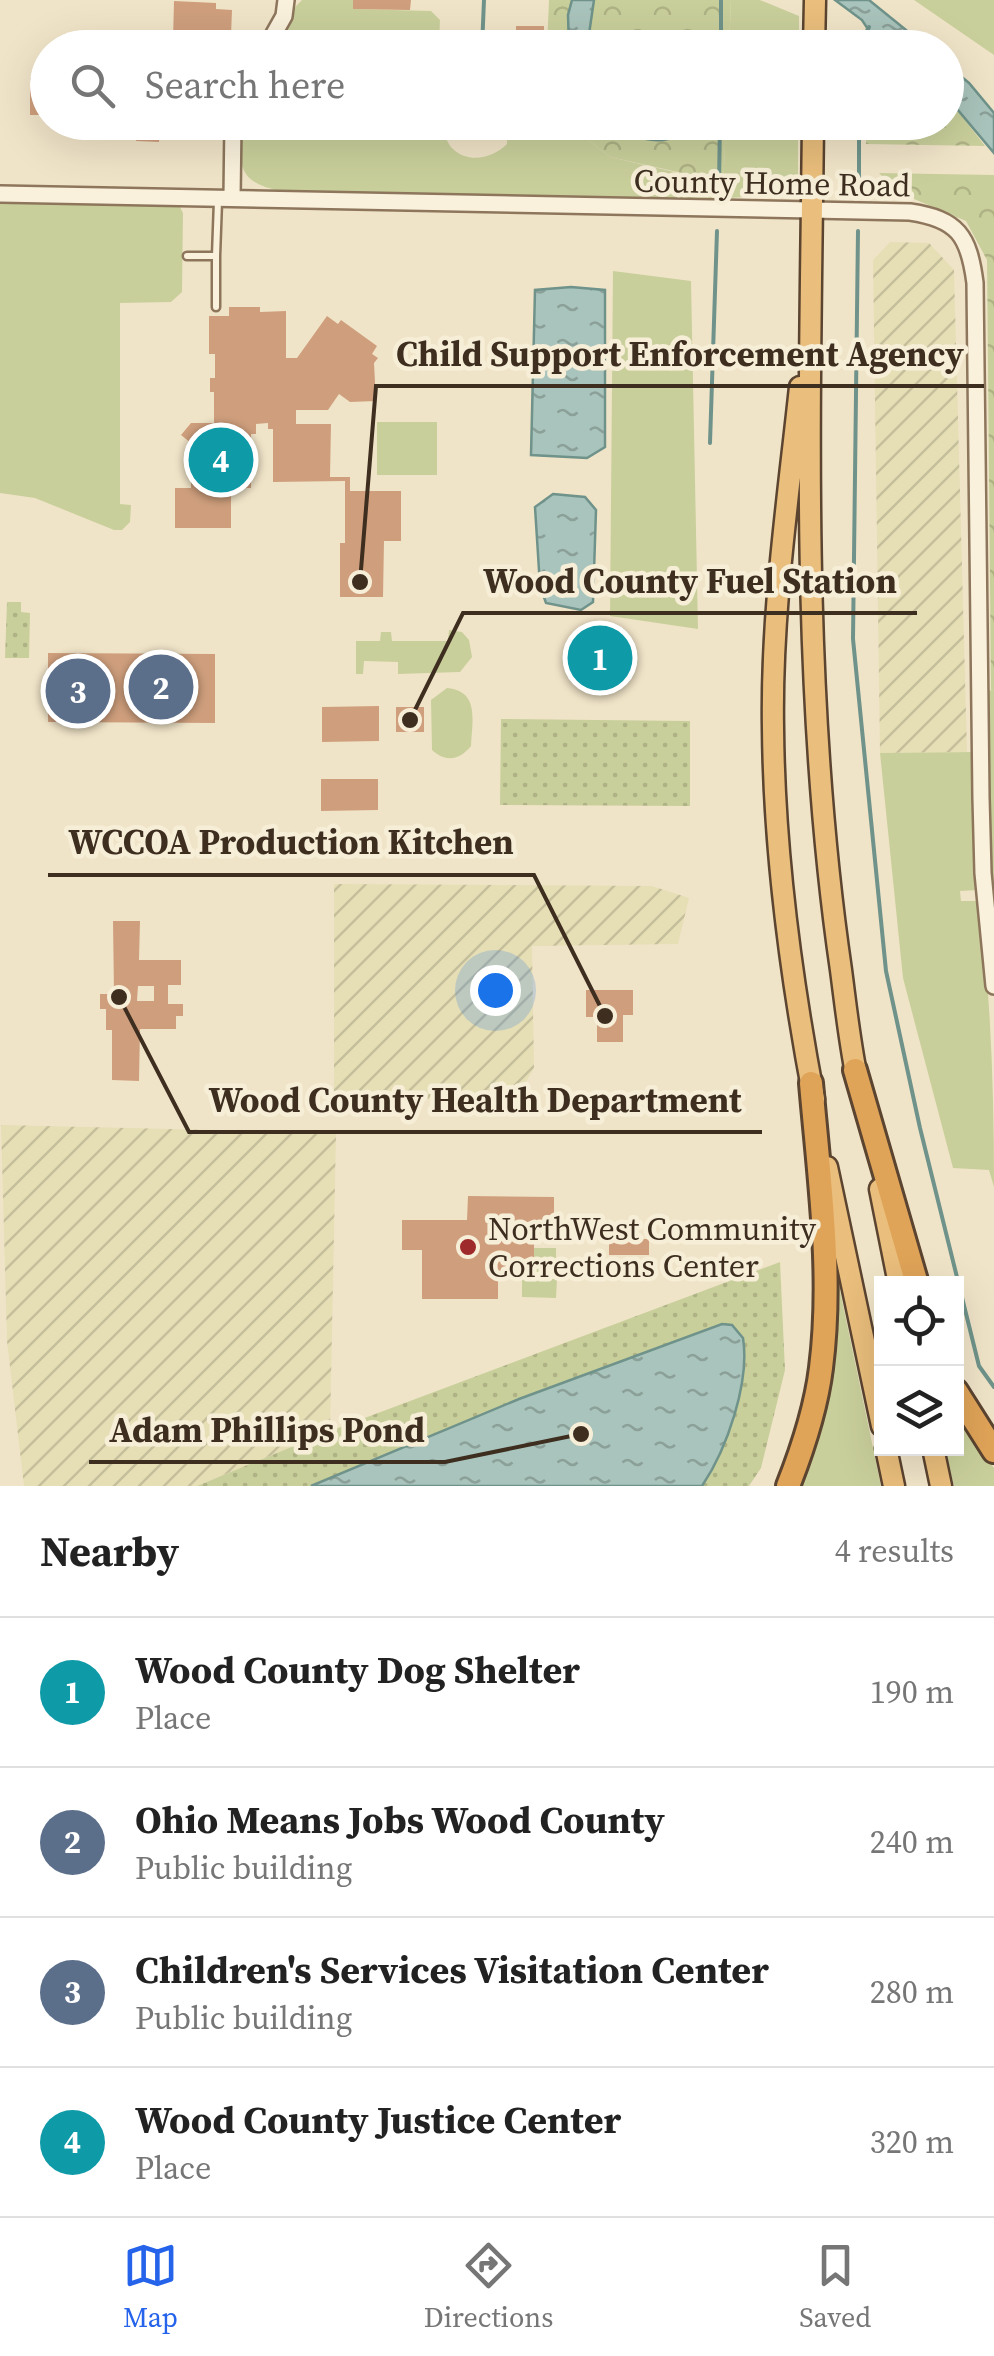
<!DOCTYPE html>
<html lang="en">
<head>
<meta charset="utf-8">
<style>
	:root { --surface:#fff; --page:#f2f2f2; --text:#222; --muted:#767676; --line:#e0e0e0; --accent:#2563eb }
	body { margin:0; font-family:"Source Serif 4",serif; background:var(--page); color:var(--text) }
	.controls { position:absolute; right:30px; bottom:30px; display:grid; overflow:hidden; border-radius:0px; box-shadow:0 10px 40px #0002 }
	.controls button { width:90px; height:90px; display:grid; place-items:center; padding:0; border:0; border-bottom:2px solid var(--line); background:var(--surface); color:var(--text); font:50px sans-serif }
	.you { position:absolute; left:495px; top:990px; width:35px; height:35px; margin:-25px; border:8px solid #fff; border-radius:50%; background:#1a73e8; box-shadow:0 0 0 15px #1a73e833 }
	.badge { display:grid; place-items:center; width:65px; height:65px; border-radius:50%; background:var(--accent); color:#fff; font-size:32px; font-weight:700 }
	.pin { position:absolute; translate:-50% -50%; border:5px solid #fff; box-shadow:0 2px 10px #0006 }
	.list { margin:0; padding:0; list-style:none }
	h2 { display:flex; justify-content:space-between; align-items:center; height:130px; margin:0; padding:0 40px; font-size:42px }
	h2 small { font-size:32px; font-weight:400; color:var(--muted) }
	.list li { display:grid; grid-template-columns:65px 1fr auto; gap:30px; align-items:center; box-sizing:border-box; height:150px; padding:0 40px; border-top:2px solid var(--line) }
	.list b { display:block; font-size:38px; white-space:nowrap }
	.list p { margin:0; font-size:32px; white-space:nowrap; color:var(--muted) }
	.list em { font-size:32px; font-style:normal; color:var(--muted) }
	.icon { flex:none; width:55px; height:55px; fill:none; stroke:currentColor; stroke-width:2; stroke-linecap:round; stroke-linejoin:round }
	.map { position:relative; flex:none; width:994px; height:1486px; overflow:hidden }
	.search { position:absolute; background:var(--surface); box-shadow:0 10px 40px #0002; left:30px; right:30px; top:30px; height:110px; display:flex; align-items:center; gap:25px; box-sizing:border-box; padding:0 35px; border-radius:55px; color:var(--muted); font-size:38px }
	.sheet { height:730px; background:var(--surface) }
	nav { display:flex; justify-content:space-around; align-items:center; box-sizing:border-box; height:140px; border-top:2px solid var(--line); background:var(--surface); font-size:28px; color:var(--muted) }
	nav a { display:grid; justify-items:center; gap:5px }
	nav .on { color:var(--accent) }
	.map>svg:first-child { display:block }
	.farmland { fill:url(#farmland-furrows) }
	.grass { fill:#c9cf9b }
	.forest { fill:url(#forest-crowns) }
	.park { fill:url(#park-dots) }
	.water { fill:url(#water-ripples); stroke:#6f938a; stroke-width:2.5 }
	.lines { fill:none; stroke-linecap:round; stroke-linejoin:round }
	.stream { stroke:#6f938a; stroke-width:4 }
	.building { fill:#cf9f7d; fill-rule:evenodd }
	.service-casing { stroke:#8d765c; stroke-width:11 }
	.tertiary-casing { stroke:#8d765c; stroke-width:20 }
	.trunk-casing { stroke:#5b4430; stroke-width:25 }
	.motorway-casing { stroke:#5b4430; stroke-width:28 }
	.service { stroke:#faf1dc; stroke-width:6 }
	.tertiary { stroke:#faf1dc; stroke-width:15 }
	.trunk { stroke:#eabe7c; stroke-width:20 }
	.motorway { stroke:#e0a458; stroke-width:22 }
	.poi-dot { fill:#9e2a2b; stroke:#f7eed8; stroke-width:4 }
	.labels { text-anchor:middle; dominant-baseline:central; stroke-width:9; stroke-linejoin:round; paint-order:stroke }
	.street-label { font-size:32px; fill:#3d2e20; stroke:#f7eed8 }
	.poi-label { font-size:32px; fill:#3d2e20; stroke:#f7eed8; text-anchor:start }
	.leader { fill:none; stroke:#3d2e20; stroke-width:4 }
	.callout-dot { fill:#3d2e20; stroke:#f7eed8; stroke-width:4 }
	.callout-label { font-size:35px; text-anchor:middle; font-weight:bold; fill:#3d2e20; stroke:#f7eed8; stroke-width:9; stroke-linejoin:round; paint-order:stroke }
</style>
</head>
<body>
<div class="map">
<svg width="994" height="1486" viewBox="0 0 994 1486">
	<defs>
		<pattern id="farmland-furrows" width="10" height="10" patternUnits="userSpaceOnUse" patternTransform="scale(2.5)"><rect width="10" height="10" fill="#e6deb5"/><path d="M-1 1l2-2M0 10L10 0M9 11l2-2" fill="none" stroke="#c6bf9b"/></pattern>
		<pattern id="forest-crowns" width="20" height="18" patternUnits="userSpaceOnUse" patternTransform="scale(2.5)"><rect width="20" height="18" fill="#c9cf9b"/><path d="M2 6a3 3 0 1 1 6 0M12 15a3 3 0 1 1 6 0" fill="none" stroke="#aeb285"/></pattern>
		<pattern id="park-dots" width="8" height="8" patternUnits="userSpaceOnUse" patternTransform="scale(2.5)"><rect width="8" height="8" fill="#c9cf9b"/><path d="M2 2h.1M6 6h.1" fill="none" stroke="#aeb285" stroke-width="1.8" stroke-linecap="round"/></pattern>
		<pattern id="water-ripples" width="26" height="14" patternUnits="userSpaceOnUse" patternTransform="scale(2.5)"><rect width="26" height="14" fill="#a9c4bc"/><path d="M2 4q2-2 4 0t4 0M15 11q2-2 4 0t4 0" fill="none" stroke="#8ba098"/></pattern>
	</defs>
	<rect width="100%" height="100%" fill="#f0e4c8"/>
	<!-- farmland -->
	<path class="farmland" d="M 890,242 L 929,243 L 954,270 L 967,752 L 880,753 L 873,260 Z
		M 334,884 L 652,886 L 689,898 L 678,944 L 532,946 L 534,1068 L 523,1087 L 493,1100 L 334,1098 Z
		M 1,1125 L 336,1133 L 330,1431 L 197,1486 L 24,1486 L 7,1341 Z"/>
	<!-- grass -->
	<path class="grass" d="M 302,0 L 353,0 L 354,9 L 431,11 L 440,20 L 439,43 L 340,39 L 337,42 L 302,41 L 294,47 L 274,48 L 296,6 Z
		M 731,0 L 760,0 L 799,16 L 799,47 L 729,48 Z
		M 914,0 L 994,0 L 994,55 Z
		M 507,123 L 566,123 L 610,157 L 700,178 L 723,188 L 726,123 L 798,123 L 798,175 L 792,188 L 779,195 L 694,200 L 283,192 C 244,183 240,174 239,136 L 248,129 L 266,126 L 324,126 L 324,138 L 337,138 L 339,127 L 440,128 C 446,135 447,144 453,149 C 469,164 493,158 507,144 Z
		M 0,200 L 179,205 L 183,213 L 182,292 L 171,302 L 120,303 L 120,504 L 131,505 L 130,522 L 122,530 L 114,530 L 35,498 L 0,493 Z
		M 613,271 L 691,281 L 698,629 L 610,616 Z
		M 377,422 L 437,422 L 437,475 L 377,475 Z
		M 449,630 L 462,632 L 469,640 L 472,657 L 460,672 L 398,674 L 398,662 L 364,661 L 363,674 L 356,674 L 356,641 L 380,641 L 381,632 L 391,632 L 392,641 L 448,641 Z
		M 447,688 C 480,691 472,721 471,746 C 459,761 445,762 432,750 L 431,700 Z
		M 994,690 L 994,919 L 990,871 L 985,691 Z
		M 974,752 L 978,890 L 960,891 L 961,901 L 979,901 C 991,996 994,1091 994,1187 L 989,1170 L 953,1168 L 903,978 L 880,753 Z
		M 534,1248 L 556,1248 L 556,1272 L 534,1272 Z
		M 522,1279 L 557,1279 L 556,1298 L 522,1297 Z
		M 836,1286 L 839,1286 L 881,1486 L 796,1486 Z
		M 957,1410 L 967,1433 L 994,1468 L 994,1486 L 954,1486 L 945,1449 L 956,1448 Z"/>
	<!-- forest -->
	<path class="forest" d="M 549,0 L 731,0 L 729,47 L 547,48 Z
		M 947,97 L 985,146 L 866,144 L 866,123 L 946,122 Z
		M 566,123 L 726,123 L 723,188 L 704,186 L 700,177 L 610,157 Z
		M 879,173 L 994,175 L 994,690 L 991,690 L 987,260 L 966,221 L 900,193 Z"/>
	<!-- park -->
	<path class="park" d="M 7,602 L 21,602 L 21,612 L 30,613 L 29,658 L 5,658 Z
		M 501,719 L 690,721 L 690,806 L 500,805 Z
		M 780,1262 L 785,1370 L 761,1468 L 749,1486 L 197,1486 L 330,1431 Z"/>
	<!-- water -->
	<path class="water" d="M 572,0 L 594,0 L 589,34 L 591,47 L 569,47 L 568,15 Z
		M 835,0 L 869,0 L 927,47 L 885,47 L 877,43 L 862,20 Z
		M 946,64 L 969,83 L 994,113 L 994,153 L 947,97 Z
		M 612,123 L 700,123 C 671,147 642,145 612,123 Z
		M 571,287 L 605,290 L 605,447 L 587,458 L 531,455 L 535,290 Z
		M 553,494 L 585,497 L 596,510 L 593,602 L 581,610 L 546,603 L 540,586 L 535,507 Z
		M 722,1324 L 732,1325 L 743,1338 C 750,1382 727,1449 702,1486 L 311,1486 L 519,1399 Z"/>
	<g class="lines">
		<!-- stream -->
		<path class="stream" d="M 482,48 L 484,0
			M 721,48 L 721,0
			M 858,48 L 869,27
			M 859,122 L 859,189
			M 481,129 L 481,122
			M 719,184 L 720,122
			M 858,231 L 853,639 L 886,971 L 920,1128 L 979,1366 L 994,1387
			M 710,443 L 717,231"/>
	</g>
	<!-- building -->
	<path class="building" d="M 353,0 L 411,0 L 410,10 L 353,9 Z
		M 174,1 L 216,3 L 216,9 L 232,10 L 231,35 L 217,35 L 217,41 L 173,40 Z
		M 516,26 L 544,26 L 544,48 L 532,48 L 532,40 L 516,40 Z
		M 30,78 L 48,78 L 47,115 L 30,115 Z
		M 137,122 L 160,122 L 159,142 L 136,141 Z
		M 229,307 L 260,307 L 260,312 L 286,311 L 286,358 L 297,358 L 327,316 L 338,324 L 341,320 L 377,346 L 372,354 L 378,358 L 374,363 L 376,401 L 350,402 L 339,394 L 328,410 L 296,410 L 296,424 L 331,424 L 330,477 L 350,477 L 350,491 L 401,491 L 401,541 L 384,541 L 383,597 L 340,597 L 340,543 L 345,543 L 345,481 L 273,482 L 273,429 L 268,429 L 268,423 L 256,424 L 256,434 L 251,434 L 251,488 L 231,488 L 231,528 L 175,528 L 175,488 L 191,488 L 191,443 L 181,435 L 191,423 L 214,423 L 214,392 L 210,392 L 210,378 L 215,378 L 215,354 L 209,354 L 209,316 L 229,316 Z
		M 589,637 L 612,638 L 611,679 L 587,678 Z
		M 48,653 L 215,654 L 215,723 L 48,722 Z
		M 379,706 L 379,741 L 322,742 L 322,707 Z
		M 396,707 L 424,707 L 424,732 L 396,732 Z
		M 321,779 L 378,779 L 378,810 L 321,811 Z
		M 113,921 L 140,921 L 139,960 L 181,960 L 181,985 L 168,985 L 168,1004 L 183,1004 L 183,1016 L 176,1016 L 176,1029 L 140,1029 L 139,1081 L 112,1080 L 112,1030 L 106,1030 L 106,1009 L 100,1009 L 100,994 L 114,994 ZM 138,986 L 154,986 L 154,1001 L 137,1001 Z
		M 586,990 L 633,990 L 633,1015 L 623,1015 L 623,1042 L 597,1042 L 597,1017 L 586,1017 Z
		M 468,1196 L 554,1197 L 554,1227 L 534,1226 L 534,1279 L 498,1278 L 498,1299 L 422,1299 L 422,1250 L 402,1250 L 402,1220 L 467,1220 Z
		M 609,1239 L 649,1239 L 649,1255 L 609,1255 Z"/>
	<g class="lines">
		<!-- service casing -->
		<g class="service-casing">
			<path id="service" d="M 187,256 L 216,256 L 218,201
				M 216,307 L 216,256"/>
		</g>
		<!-- tertiary casing -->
		<g class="tertiary-casing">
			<path id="tertiary" d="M 266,48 L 284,16 L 286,0
				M 0,194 L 910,212 C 958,219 969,236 975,283 L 981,798 L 983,873 L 994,986
				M 232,198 L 233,122"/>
		</g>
		<!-- trunk casing -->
		<g class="trunk-casing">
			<path id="trunk" d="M 814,48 L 815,0
				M 813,122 C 810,405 800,690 841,970 C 846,1008 850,1046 858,1083
				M 800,387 C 788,500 771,614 773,728 C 774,852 791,978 814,1099
				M 827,1167 L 882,1426
				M 880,1189 L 899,1284
				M 886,1448 L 894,1486
				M 933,1448 L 941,1486"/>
		</g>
		<!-- motorway casing -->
		<g class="motorway-casing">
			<path id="motorway" d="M 855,1070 L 917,1284
				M 956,1391 L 994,1451
				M 788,1486 C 803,1448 816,1409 821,1368 C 833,1274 819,1177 811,1083"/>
		</g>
		<!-- service -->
		<use href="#service" class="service"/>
		<!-- tertiary -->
		<use href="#tertiary" class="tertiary"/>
		<!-- trunk -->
		<use href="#trunk" class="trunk"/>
		<!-- motorway -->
		<use href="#motorway" class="motorway"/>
	</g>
	<!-- markers -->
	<circle class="poi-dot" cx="468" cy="1247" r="10"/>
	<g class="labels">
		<!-- street labels -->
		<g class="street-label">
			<text transform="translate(772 183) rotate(1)">County Home Road</text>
		</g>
		<!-- poi labels -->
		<g class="poi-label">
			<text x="488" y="1229">NorthWest Community<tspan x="488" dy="37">Corrections Center</tspan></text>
		</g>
	</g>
	<!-- callouts -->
	<path class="leader" d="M360 582L376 386H984M410 720L463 613H917M605 1016L534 875H48M119 997L189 1132H762M581 1434L445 1462H89"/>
	<g class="callout-dot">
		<circle cx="360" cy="582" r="10"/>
		<circle cx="410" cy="720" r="10"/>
		<circle cx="605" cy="1016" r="10"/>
		<circle cx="119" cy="997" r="10"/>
		<circle cx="581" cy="1434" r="10"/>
	</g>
	<g class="callout-label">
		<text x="680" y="366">Child Support Enforcement Agency</text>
		<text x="690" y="593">Wood County Fuel Station</text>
		<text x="291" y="854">WCCOA Production Kitchen</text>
		<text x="475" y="1112">Wood County Health Department</text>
		<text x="267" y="1442">Adam Phillips Pond</text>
	</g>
</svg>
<div class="controls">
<button><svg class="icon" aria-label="locate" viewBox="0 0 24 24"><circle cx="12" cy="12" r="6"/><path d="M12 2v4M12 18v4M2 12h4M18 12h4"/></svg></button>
<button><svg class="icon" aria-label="layers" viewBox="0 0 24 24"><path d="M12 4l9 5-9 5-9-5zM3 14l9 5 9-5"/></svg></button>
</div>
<div class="you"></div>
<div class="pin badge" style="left:600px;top:658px;background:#0f9aa8">1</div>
<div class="pin badge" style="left:161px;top:687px;background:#5c6f8a">2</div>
<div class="pin badge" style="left:78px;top:691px;background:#5c6f8a">3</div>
<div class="pin badge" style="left:221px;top:460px;background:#0f9aa8">4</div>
<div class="search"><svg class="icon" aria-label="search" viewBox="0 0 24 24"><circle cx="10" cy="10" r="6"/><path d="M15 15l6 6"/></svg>Search here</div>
</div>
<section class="sheet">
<h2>Nearby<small>4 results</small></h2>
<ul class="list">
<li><span class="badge" style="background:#0f9aa8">1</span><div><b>Wood County Dog Shelter</b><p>Place</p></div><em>190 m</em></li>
<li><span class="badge" style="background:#5c6f8a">2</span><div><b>Ohio Means Jobs Wood County</b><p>Public building</p></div><em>240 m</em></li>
<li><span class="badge" style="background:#5c6f8a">3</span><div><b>Children's Services Visitation Center</b><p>Public building</p></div><em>280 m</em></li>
<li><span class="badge" style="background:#0f9aa8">4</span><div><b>Wood County Justice Center</b><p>Place</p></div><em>320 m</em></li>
</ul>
</section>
<nav>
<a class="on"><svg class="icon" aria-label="map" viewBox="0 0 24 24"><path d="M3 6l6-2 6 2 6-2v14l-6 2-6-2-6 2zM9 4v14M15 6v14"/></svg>Map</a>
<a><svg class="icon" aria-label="directions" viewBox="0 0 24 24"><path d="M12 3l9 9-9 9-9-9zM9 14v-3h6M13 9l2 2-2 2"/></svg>Directions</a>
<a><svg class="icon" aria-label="saved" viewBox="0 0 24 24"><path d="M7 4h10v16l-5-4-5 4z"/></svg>Saved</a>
</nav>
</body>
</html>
